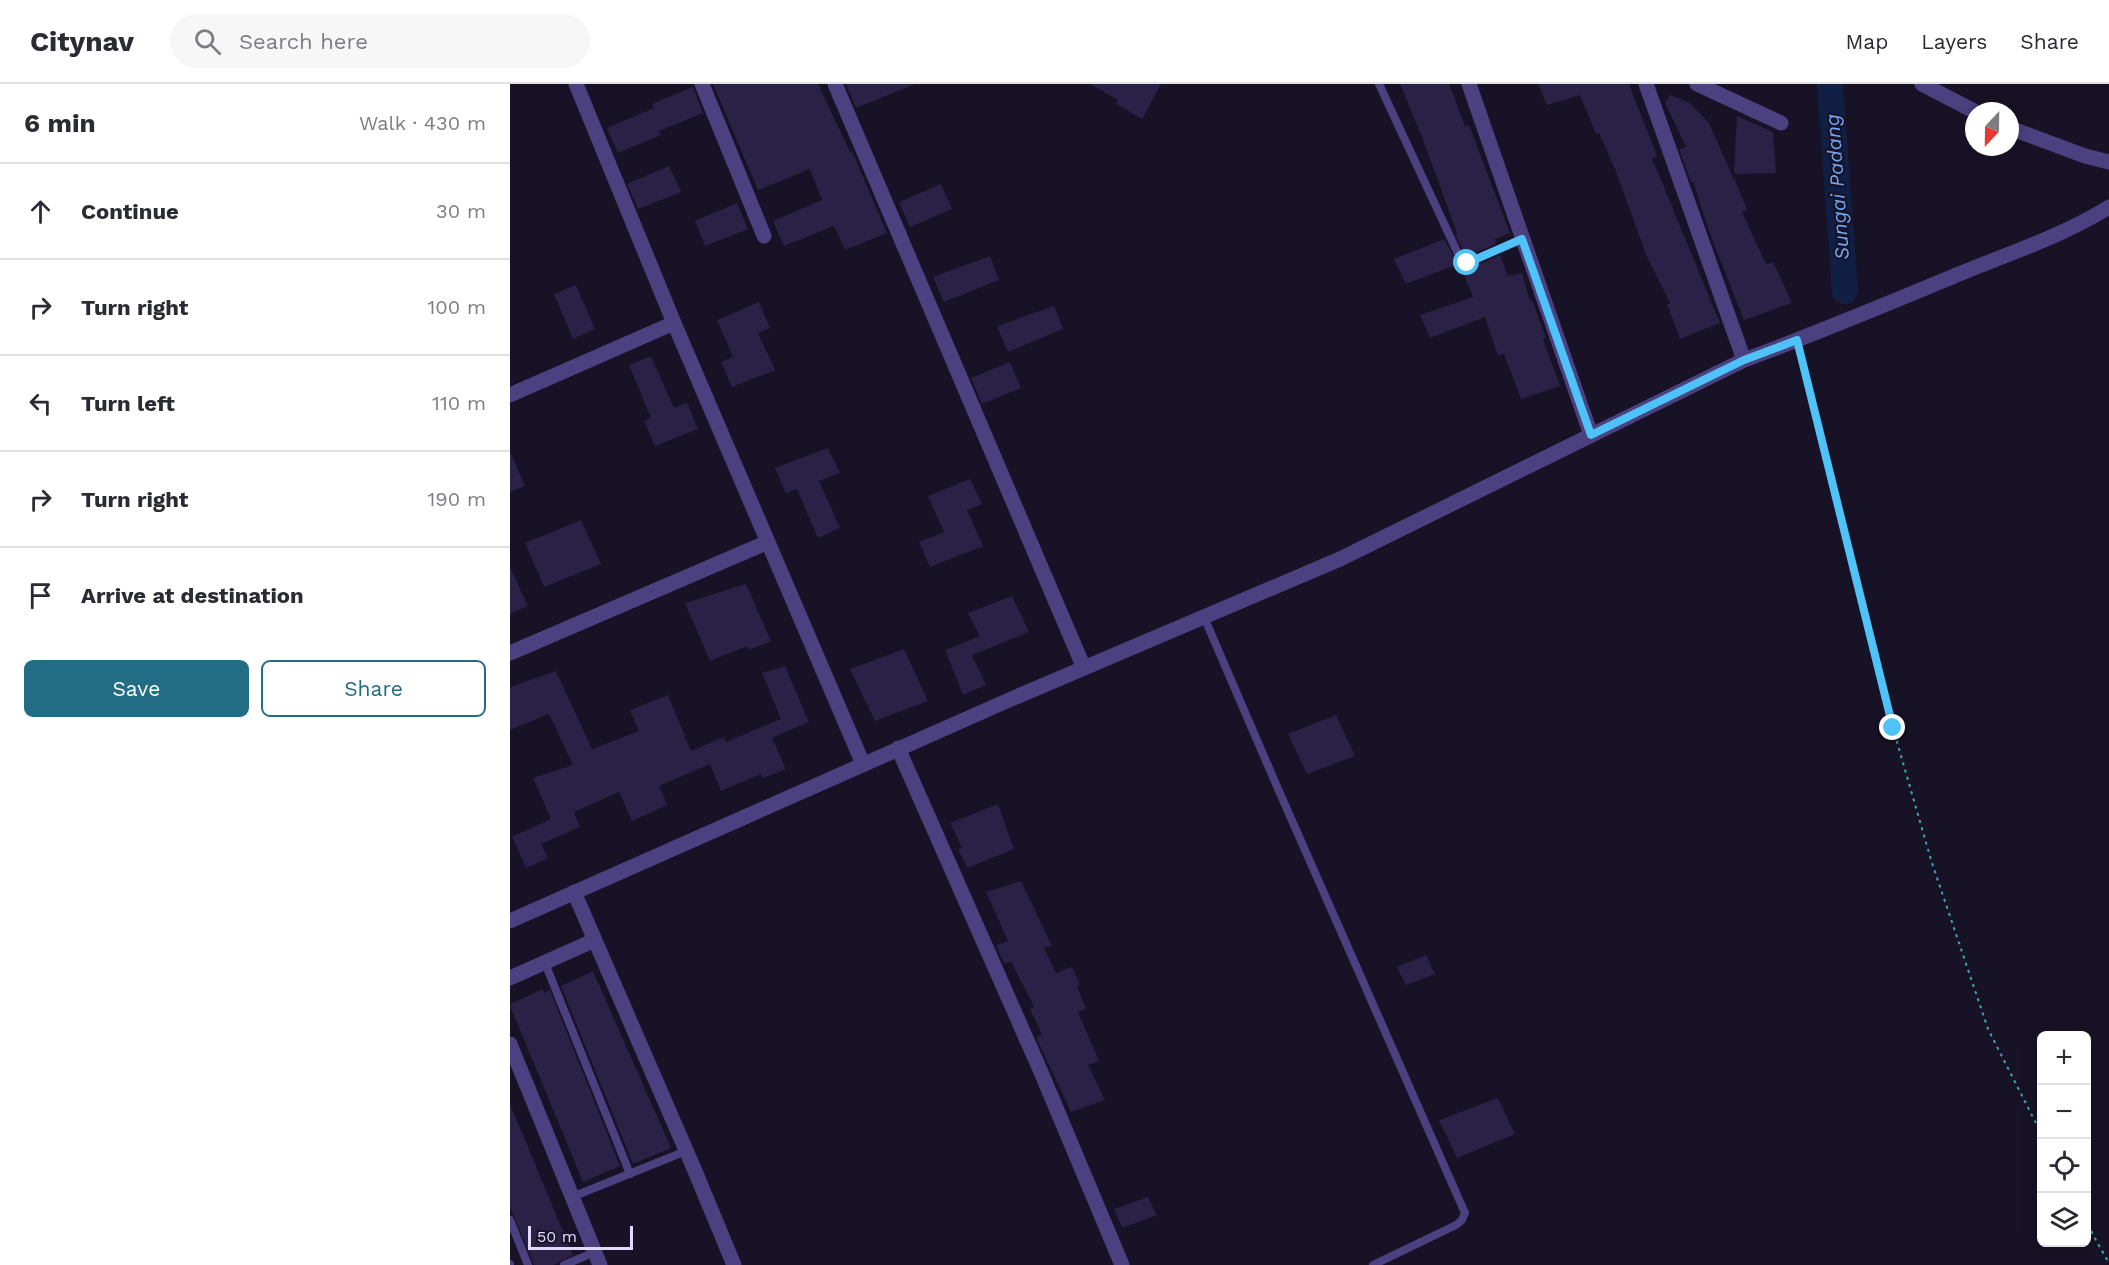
<!DOCTYPE html>
<html lang="en">
<head>
<meta charset="utf-8">
<style>
	:root { --surface:#fff; --page:#f7f7f7; --text:#2b2b33; --muted:#7c7c81; --line:#e1e1e2; --accent:#226d85 }
	body { margin:0; font-family:"Work Sans",sans-serif; background:var(--page); color:var(--text) }
	.controls { position:absolute; right:18px; bottom:18px; display:grid; overflow:hidden; border-radius:9px; box-shadow:0 3px 15px #0003 }
	.controls button { width:54px; height:54px; display:grid; place-items:center; padding:0; border:0; border-bottom:2px solid var(--line); background:var(--surface); color:var(--text); font:30px sans-serif }
	.compass { position:absolute; left:1455px; top:18px; width:54px; height:54px; border-radius:50%; background:var(--surface); box-shadow:0 3px 15px #0003; rotate:202deg }
	.scale { position:absolute; left:18px; bottom:15px; width:105px; box-sizing:border-box; padding-left:6px; border:3px solid #e2dafc; border-top:0; font-size:16px; line-height:21px; white-space:nowrap; color:#e2dafc; -webkit-text-stroke:4px #181226; paint-order:stroke }
	.stop { position:absolute; width:18px; height:18px; margin:-14px; border:4px solid #4fc3f7; border-radius:50%; background:#fff }
	.stop.end { background:#4fc3f7; border-color:#fff; box-shadow:0 2px 6px #0008 }
	.list { margin:0; padding:0; list-style:none }
	h2 { display:flex; justify-content:space-between; align-items:center; height:78px; margin:0; padding:0 24px; font-size:26px }
	h2 small { font-size:20px; font-weight:400; color:var(--muted) }
	.list li { display:grid; grid-template-columns:39px 1fr auto; gap:18px; align-items:center; box-sizing:border-box; height:96px; padding:0 24px; border-top:2px solid var(--line) }
	.list b { display:block; font-size:22px; white-space:nowrap }
	.list em { font-size:20px; font-style:normal; color:var(--muted) }
	.actions { display:flex; gap:12px; padding:18px 24px }
	.actions a { flex:1; padding:14px 0; border:2px solid var(--accent); border-radius:9px; text-align:center; font-size:21px; color:var(--accent) }
	.actions .main { background:var(--accent); color:#fff }
	.icon { flex:none; width:33px; height:33px; fill:none; stroke:currentColor; stroke-width:2; stroke-linecap:round; stroke-linejoin:round }
	.map { position:relative; flex:none; width:1599px; height:1181px; overflow:hidden }
	header { display:flex; align-items:center; gap:36px; box-sizing:border-box; height:84px; padding:0 30px; background:var(--surface); border-bottom:2px solid var(--line) }
	header strong { font-size:28px }
	nav { display:flex; gap:33px; margin-inline-start:auto; font-size:21px }
	.search { width:420px; height:54px; background:var(--page); display:flex; align-items:center; gap:15px; box-sizing:border-box; padding:0 21px; border-radius:33px; color:var(--muted); font-size:22px }
	main { display:flex }
	aside { flex:1; background:var(--surface) }
	.map>svg:first-child { display:block }
	.lines { fill:none; stroke-linecap:round; stroke-linejoin:round }
	.river { stroke:#111f45; stroke-width:26 }
	.building { fill:#2b2045 }
	.path { stroke:#3ba9af; stroke-width:2; stroke-dasharray:3 4.5; stroke-linecap:butt }
	.service { stroke:#4b4181; stroke-width:8 }
	.minor { stroke:#4b4181; stroke-width:15 }
	.tertiary { stroke:#4b4181; stroke-width:15 }
	.route { stroke:#4fc3f7; stroke-width:8 }
	.labels { text-anchor:middle; dominant-baseline:central; stroke-width:4.5; stroke-linejoin:round; paint-order:stroke }
	.water-label { font-size:20px; font-style:italic; fill:#72a8f2; stroke:#181226 }
</style>
</head>
<body>
<header>
<strong>Citynav</strong>
<div class="search"><svg class="icon" aria-label="search" viewBox="0 0 24 24"><circle cx="10" cy="10" r="6"/><path d="M15 15l6 6"/></svg>Search here</div>
<nav><a>Map</a><a>Layers</a><a>Share</a></nav>
</header>
<main>
<aside>
<h2>6 min<small>Walk · 430 m</small></h2>
<ul class="list">
<li><svg class="icon" aria-label="ahead" viewBox="0 0 24 24"><path d="M12 20V5M6 11l6-6 6 6"/></svg><div><b>Continue</b></div><em>30 m</em></li>
<li><svg class="icon" aria-label="right" viewBox="0 0 24 24"><path d="M7 20v-9h11M14 6l5 5-5 5"/></svg><div><b>Turn right</b></div><em>100 m</em></li>
<li><svg class="icon" aria-label="left" viewBox="0 0 24 24"><path d="M17 20v-9H6M10 6l-5 5 5 5"/></svg><div><b>Turn left</b></div><em>110 m</em></li>
<li><svg class="icon" aria-label="right" viewBox="0 0 24 24"><path d="M7 20v-9h11M14 6l5 5-5 5"/></svg><div><b>Turn right</b></div><em>190 m</em></li>
<li><svg class="icon" aria-label="arrive" viewBox="0 0 24 24"><path d="M6 21V4h12l-3 4 3 4H6"/></svg><div><b>Arrive at destination</b></div></li>
</ul>
<div class="actions"><a class="main">Save</a><a>Share</a></div>
</aside>
<div class="map">
<svg width="1599" height="1181" viewBox="0 0 1599 1181">
	<rect width="100%" height="100%" fill="#181226"/>
	<g class="lines">
		<!-- river -->
		<path class="river" d="M 1320,0 L 1335,207"/>
	</g>
	<!-- building -->
	<path class="building" d="M 203,0 L 308,0 L 340,68 L 342,67 L 377,149 L 335,166 L 324,142 L 274,162 L 263,137 L 312,116 L 300,85 L 248,106 Z
		M 336,0 L 405,0 L 346,24 Z
		M 580,0 L 651,0 L 632,35 L 606,20 L 608,16 Z
		M 890,0 L 939,0 L 955,42 L 959,41 L 1000,149 L 985,155 L 986,160 L 958,172 L 955,170 L 945,150 L 947,149 L 912,53 Z
		M 1028,0 L 1119,0 L 1147,72 L 1142,74 L 1210,239 L 1170,255 L 1157,220 L 1160,219 L 1137,173 L 1105,85 L 1089,49 L 1086,50 L 1070,11 L 1037,21 Z
		M 183,3 L 193,29 L 149,47 L 151,51 L 108,69 L 97,44 L 144,24 L 142,20 Z
		M 1160,11 L 1180,19 L 1199,39 L 1224,96 L 1224,93 L 1237,126 L 1232,128 L 1256,180 L 1263,178 L 1282,219 L 1234,236 L 1200,150 L 1183,98 L 1181,98 L 1169,65 L 1176,63 L 1155,19 Z
		M 1227,32 L 1263,48 L 1266,89 L 1224,90 Z
		M 159,82 L 171,108 L 128,125 L 117,100 Z
		M 431,100 L 442,125 L 400,143 L 389,118 Z
		M 227,119 L 238,145 L 195,162 L 185,137 Z
		M 934,155 L 948,180 L 896,200 L 884,175 Z
		M 990,171 L 998,192 L 1012,189 L 1020,217 L 1022,216 L 1036,254 L 1033,255 L 1050,302 L 1011,315 L 994,270 L 988,272 L 975,233 L 920,254 L 910,231 L 963,213 L 950,181 L 959,185 Z
		M 480,172 L 489,196 L 434,218 L 423,193 Z
		M 66,201 L 85,245 L 63,255 L 44,210 Z
		M 249,218 L 260,244 L 248,249 L 265,286 L 222,303 L 211,278 L 223,273 L 207,236 Z
		M 544,222 L 553,245 L 498,268 L 487,242 Z
		M 141,272 L 164,324 L 177,319 L 188,345 L 145,362 L 134,337 L 141,334 L 119,281 Z
		M 500,278 L 511,304 L 472,320 L 461,294 Z
		M 318,364 L 330,389 L 309,397 L 330,444 L 308,454 L 287,405 L 276,409 L 265,384 Z
		M 0,367 L 15,402 L 0,408 Z
		M 460,395 L 472,420 L 457,426 L 473,462 L 420,483 L 409,458 L 434,448 L 418,412 Z
		M 71,436 L 91,480 L 34,503 L 15,459 Z
		M 0,483 L 18,522 L 0,530 Z
		M 236,500 L 261,557 L 239,566 L 237,562 L 200,577 L 175,519 Z
		M 502,512 L 519,548 L 462,571 L 476,601 L 453,611 L 435,566 L 470,552 L 458,529 Z
		M 394,565 L 418,617 L 365,637 L 340,585 Z
		M 275,582 L 299,638 L 262,654 L 276,685 L 253,694 L 251,690 L 211,707 L 200,680 L 149,702 L 157,721 L 122,737 L 109,708 L 64,728 L 70,743 L 31,760 L 38,774 L 16,784 L 2,753 L 41,735 L 23,694 L 63,681 L 39,630 L 0,646 L 0,603 L 46,587 L 82,665 L 129,647 L 120,626 L 158,611 L 181,667 L 214,653 L 216,658 L 271,635 L 252,589 Z
		M 826,631 L 845,672 L 797,690 L 778,650 Z
		M 488,720 L 504,765 L 457,784 L 448,765 L 452,764 L 440,739 Z
		M 511,797 L 542,862 L 534,864 L 546,889 L 562,883 L 570,901 L 567,902 L 576,925 L 568,928 L 589,977 L 578,981 L 595,1016 L 561,1028 L 526,953 L 532,951 L 520,925 L 524,923 L 512,898 L 511,898 L 501,877 L 494,880 L 486,861 L 498,857 L 476,808 Z
		M 916,871 L 925,890 L 896,901 L 887,883 Z
		M 83,887 L 161,1064 L 123,1080 L 51,902 Z
		M 33,905 L 34,909 L 40,906 L 110,1082 L 73,1098 L 0,922 L 0,920 Z
		M 988,1014 L 1005,1050 L 947,1074 L 929,1036 Z
		M 0,1020 L 63,1171 L 44,1181 L 24,1181 L 0,1123 Z
		M 638,1113 L 647,1131 L 612,1144 L 604,1125 Z"/>
	<g class="lines">
		<!-- path -->
		<path class="path" d="M 1291,271 L 1383,644 L 1421,776 L 1478,945 L 1532,1051
			M 1576,1133 L 1583,1151 L 1599,1179"/>
		<!-- service -->
		<path class="service" d="M 869,0 L 950,174 L 957,179 L 1012,155
			M 694,533 L 765,698 L 955,1129 L 952,1136 L 946,1141 L 863,1181
			M 35,879 L 120,1090
			M 62,1113 L 176,1067
			M 0,1136 L 18,1181
			M 0,1180 L 0,1181
			M 54,1181 L 85,1168"/>
		<!-- minor -->
		<path class="minor" d="M 66,0 L 164,239 L 353,680
			M 192,0 L 254,152
			M 325,0 L 574,584
			M 959,0 L 1081,351
			M 1136,0 L 1234,276
			M 1187,0 L 1271,39
			M 0,311 L 164,239
			M 0,569 L 258,458
			M 388,664 L 531,988 L 612,1181
			M 64,808 L 185,1087 L 224,1181
			M 0,894 L 85,856
			M 0,960 L 90,1181"/>
		<!-- tertiary -->
		<path class="tertiary" d="M 1412,0 L 1464,27
			M 1500,44 L 1575,72 L 1599,78
			M 0,837 L 499,616 L 830,475 L 1234,276 C 1308,249 1381,218 1454,188 C 1503,168 1554,151 1599,123"/>
	</g>
	<g class="lines">
		<!-- route -->
		<path class="route" d="M 957,179 L 1012,155 L 1081,351 L 1234,276 L 1287,256 L 1383,644"/>
	</g>
	<g class="labels">
		<!-- water labels -->
		<g class="water-label">
			<text transform="translate(1327 103) rotate(-94)">Sungai Padang</text>
		</g>
	</g>
</svg>
<div class="controls">
<button>+</button>
<button>−</button>
<button><svg class="icon" aria-label="locate" viewBox="0 0 24 24"><circle cx="12" cy="12" r="6"/><path d="M12 2v4M12 18v4M2 12h4M18 12h4"/></svg></button>
<button><svg class="icon" aria-label="layers" viewBox="0 0 24 24"><path d="M12 4l9 5-9 5-9-5zM3 14l9 5 9-5"/></svg></button>
</div>
<svg class="compass" viewBox="-18 -18 36 36"><path d="M0-13l5 13h-10z" fill="#e53935"/><path d="M0 13l5-13h-10z" fill="#7c7c81"/></svg>
<div class="scale">50 m</div>
<div class="stop" style="left:957px;top:179px"></div>
<div class="stop end" style="left:1383px;top:644px"></div>
</div>
</main>
</body>
</html>
